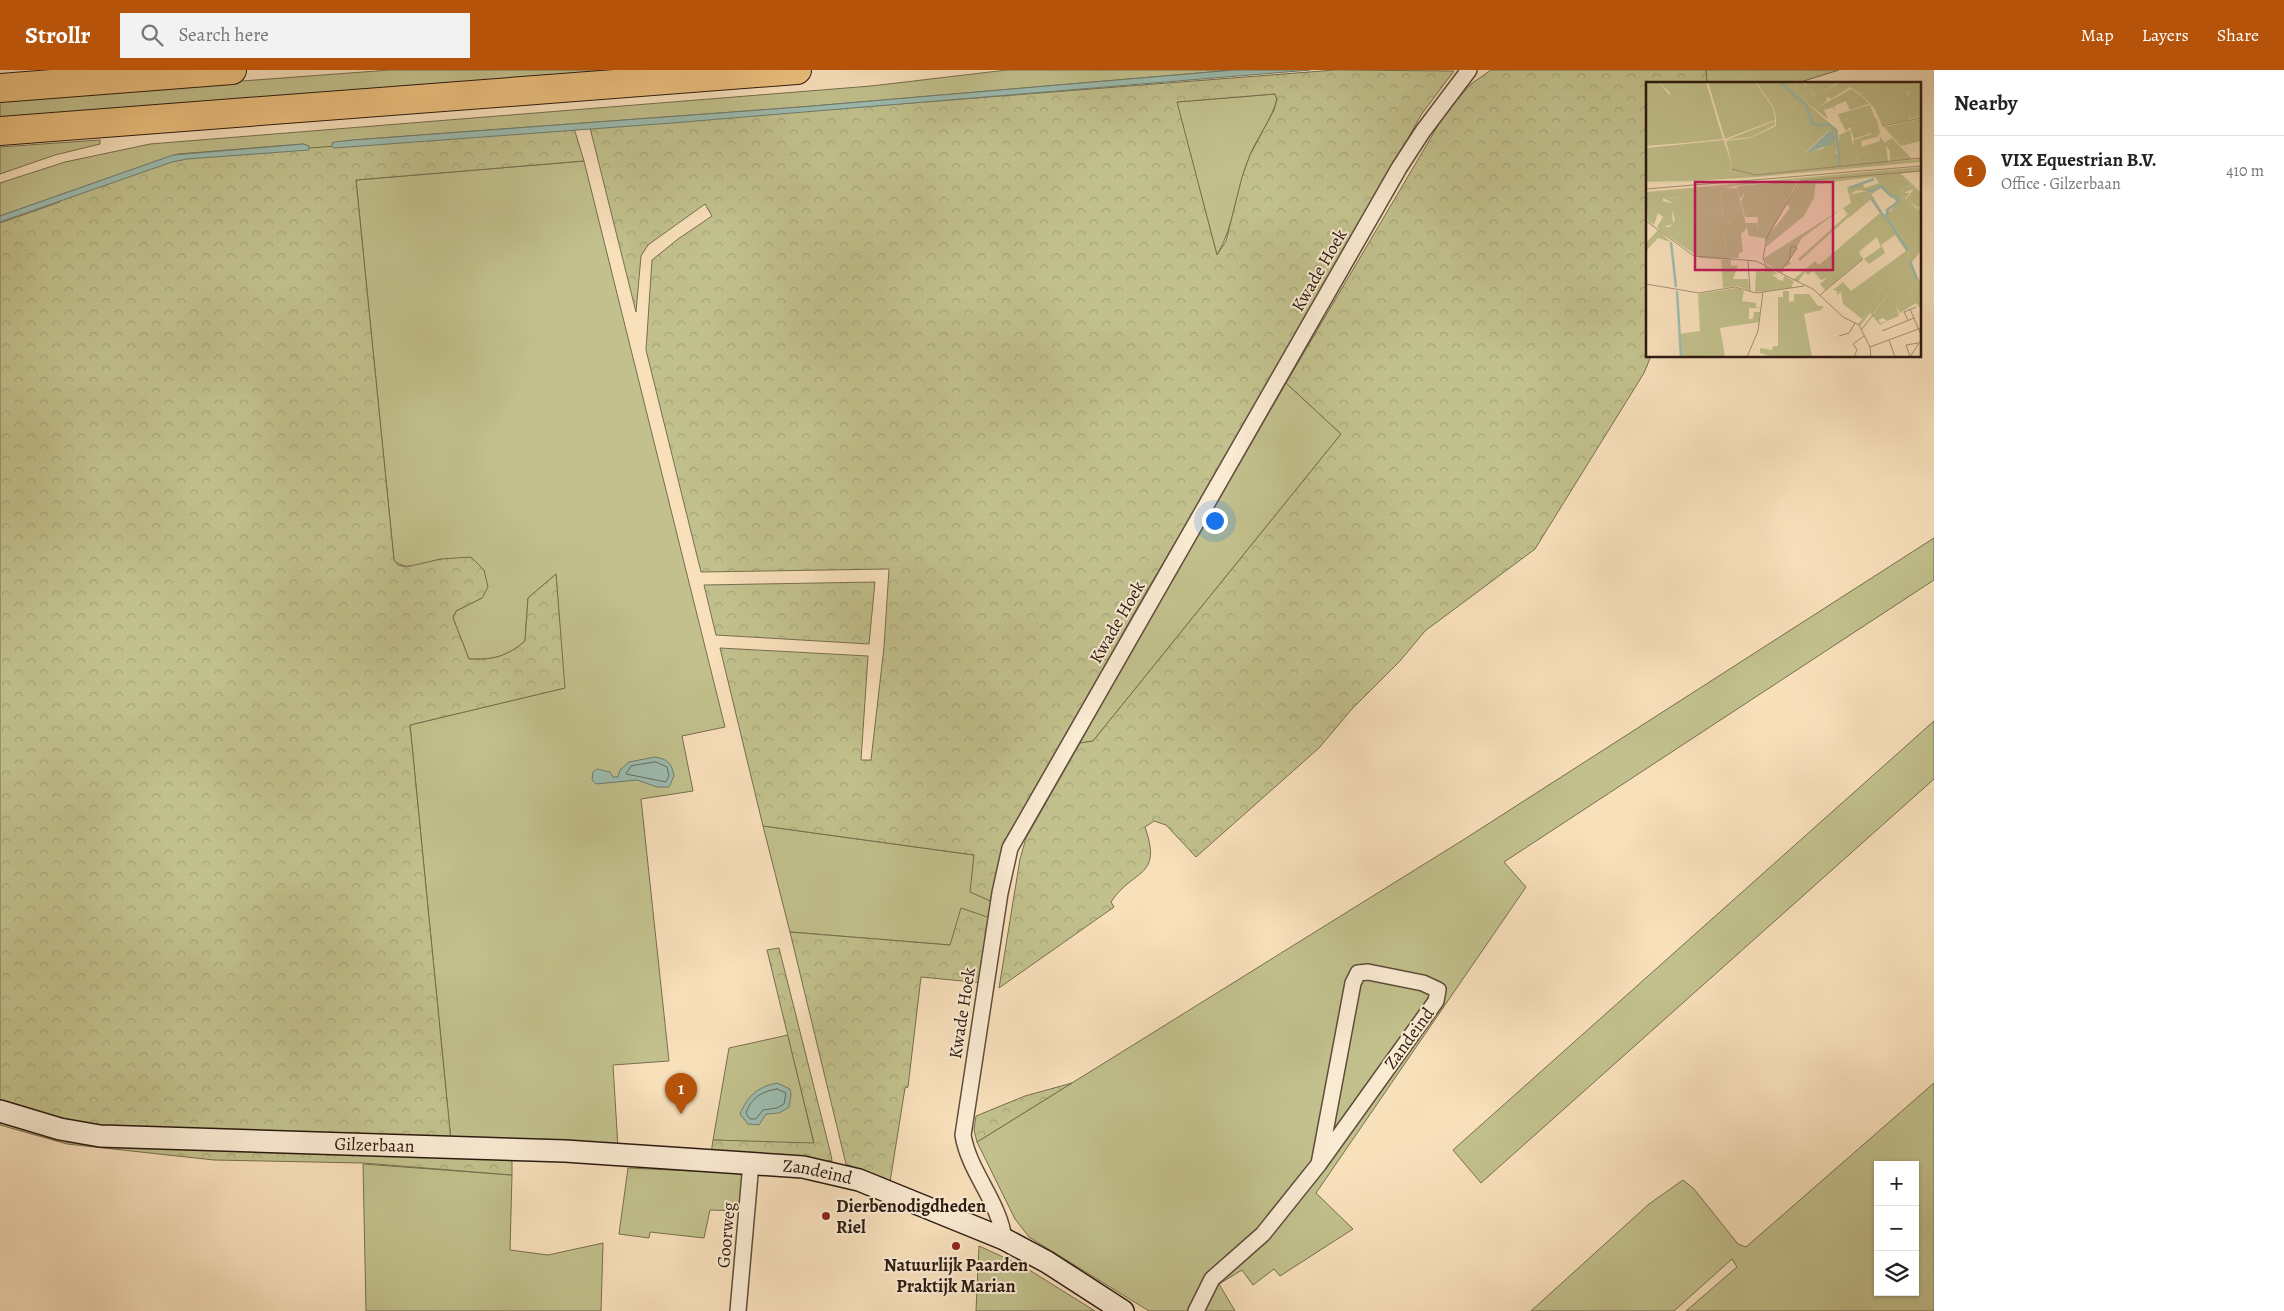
<!DOCTYPE html>
<html lang="en">
<head>
<meta charset="utf-8">
<style>
	:root { --surface:#fff; --page:#f2f2f2; --text:#222; --muted:#767676; --line:#e0e0e0; --accent:#b45309 }
	body { margin:0; font-family:Alegreya,serif; background:var(--page); color:var(--text) }
	.controls { position:absolute; right:15px; bottom:15px; display:grid; overflow:hidden; border-radius:0px; box-shadow:0 1px 4px #0004 }
	.controls button { width:45px; height:45px; display:grid; place-items:center; padding:0; border:0; border-bottom:1px solid var(--line); background:var(--surface); color:var(--text); font:25px sans-serif }
	.you { position:absolute; left:1214px; top:450px; width:18px; height:18px; margin:-12px; border:4px solid #fff; border-radius:50%; background:#1a73e8; box-shadow:0 0 0 8px #1a73e833 }
	.badge { display:grid; place-items:center; width:32px; height:32px; border-radius:50%; background:var(--accent); color:#fff; font-size:16px; font-weight:700 }
	.pin { position:absolute; translate:-50% -41px; filter:drop-shadow(0 1px 2px #0008) }
	.pin::after { content:''; position:absolute; top:26px; width:18px; height:15px; background:inherit; clip-path:polygon(0 0,100% 0,50% 100%) }
	.list { margin:0; padding:0; list-style:none }
	h2 { display:flex; justify-content:space-between; align-items:center; height:65px; margin:0; padding:0 20px; font-size:21px }
	h2 small { font-size:16px; font-weight:400; color:var(--muted) }
	.list li { display:grid; grid-template-columns:32px 1fr auto; gap:15px; align-items:center; box-sizing:border-box; height:70px; padding:0 20px; border-top:1px solid var(--line) }
	.list b { display:block; font-size:19px; white-space:nowrap }
	.list p { margin:0; font-size:16px; white-space:nowrap; color:var(--muted) }
	.list em { font-size:16px; font-style:normal; color:var(--muted) }
	.icon { flex:none; width:28px; height:28px; fill:none; stroke:currentColor; stroke-width:2; stroke-linecap:round; stroke-linejoin:round }
	.map { position:relative; flex:none; width:1934px; height:1241px; overflow:hidden }
	header { display:flex; align-items:center; gap:30px; box-sizing:border-box; height:70px; padding:0 25px; background:var(--accent); color:#fff }
	header strong { font-size:24px }
	nav { display:flex; gap:28px; margin-inline-start:auto; font-size:18px }
	.search { width:350px; height:45px; background:var(--page); display:flex; align-items:center; gap:12px; box-sizing:border-box; padding:0 18px; border-radius:0px; color:var(--muted); font-size:19px }
	main { display:flex }
	aside { flex:1; background:var(--surface) }
	.map>svg:first-child { display:block }
	.grass { fill:#c2c18d; stroke:#776e4e; fill-rule:evenodd }
	.forest { fill:url(#forest-crowns); stroke:#776e4e; fill-rule:evenodd }
	.water { fill:#9dbdb1; stroke:#707c71 }
	.lines { fill:none; stroke-linecap:round; stroke-linejoin:round }
	.shore { stroke:#646c60; stroke-width:1 }
	.street-casing { stroke:#5f4c3b; stroke-width:18 }
	.secondary-casing { stroke:#2c1a10; stroke-width:24 }
	.highway-casing { stroke:#2c1a10; stroke-width:30 }
	.street { stroke:#faebd3; stroke-width:15 }
	.secondary { stroke:#faebd3; stroke-width:21 }
	.highway { stroke:#ecc07e; stroke-width:28 }
	.poi-dot { fill:#8f2418; stroke:#faebd3; stroke-width:2 }
	.labels { text-anchor:middle; dominant-baseline:central; stroke-width:4; stroke-linejoin:round; paint-order:stroke }
	.street-label { font-size:18px; fill:#2c1a10; stroke:#faebd3 }
	.poi-label { font-size:18px; font-weight:bold; fill:#2c1a10; stroke:#faebd3; text-anchor:start }
	.inset-river { fill:none; stroke:#9dbdb1; stroke-width:2.5 }
	.inset-road { fill:none; stroke:#a69177; stroke-width:1 }
	.view { fill:#c2185b; fill-opacity:0.15; stroke:#c2185b; stroke-width:2.5 }
	.inset-edge { fill:none; stroke:#2c1a10; stroke-width:2.5 }
</style>
</head>
<body>
<header>
<strong>Strollr</strong>
<div class="search"><svg class="icon" aria-label="search" viewBox="0 0 24 24"><circle cx="10" cy="10" r="6"/><path d="M15 15l6 6"/></svg>Search here</div>
<nav><a>Map</a><a>Layers</a><a>Share</a></nav>
</header>
<main>
<div class="map">
<svg width="1934" height="1241" viewBox="0 0 1934 1241">
	<defs>
		<pattern id="forest-crowns" width="20" height="18" patternUnits="userSpaceOnUse" patternTransform="scale(1.25)"><rect width="20" height="18" fill="#c2c18d"/><path d="M2 6a3 3 0 1 1 6 0M12 15a3 3 0 1 1 6 0" fill="none" stroke="#a7a579"/></pattern>
	</defs>
	<rect width="100%" height="100%" fill="#f8e0bb"/>
	<filter id="stains"><feTurbulence type="fractalNoise" baseFrequency=".004" numOctaves="4"/><feColorMatrix values="0 0 0 0 .2 0 0 0 0 .09 0 0 0 0 .02 0 0 0 .5 -.17"/></filter>
	<radialGradient id="worn" r=".72"><stop offset=".6" stop-color="#630" stop-opacity="0"/><stop offset="1" stop-color="#630" stop-opacity=".3"/></radialGradient>
	<!-- grass -->
	<path class="grass" d="M 390,0 L 680,0 L 0,52 L 0,29 Z
		M 1007,0 L 1234,0 L 801,37 L 353,70 L 332,73 L 334,78 L 309,80 L 309,76 L 303,74 L 178,84 L 0,146 L 0,113 L 65,92 L 150,74 L 871,16 Z
		M 1706,0 L 1839,0 L 1794,14 L 1707,14 Z
		M 1275,24 L 1277,29 C 1272,49 1258,66 1250,85 C 1236,118 1235,155 1217,185 L 1176,32 Z
		M 100,70 L 100,74 L 55,85 L 0,104 L 0,77 Z
		M 584,91 L 725,657 L 682,666 L 693,721 L 641,729 L 669,991 L 613,995 L 618,1078 L 451,1071 L 410,655 L 564,618 L 556,504 L 528,528 L 525,571 C 506,587 493,590 469,589 L 453,548 L 456,541 L 482,528 L 441,489 C 427,492 406,503 394,490 L 356,110 Z
		M 1286,313 L 1341,364 L 1093,671 L 1080,673 L 1124,592 Z
		M 1934,468 L 1934,510 L 1504,792 L 1526,817 L 1316,1123 L 1353,1159 L 1280,1206 L 1274,1199 L 1253,1215 L 1242,1200 L 1219,1214 L 1235,1241 L 1149,1241 L 1029,1167 L 1015,1149 L 977,1072 L 1463,770 Z
		M 1934,651 L 1934,709 L 1481,1113 L 1453,1080 Z
		M 763,756 L 974,785 L 971,822 L 995,833 L 993,849 L 950,875 L 790,862 Z
		M 788,965 L 814,1074 L 713,1070 L 729,978 Z
		M 1934,1013 L 1934,1241 L 1686,1241 L 1737,1197 L 1732,1189 L 1674,1241 L 1531,1241 L 1649,1134 L 1683,1110 L 1694,1119 L 1738,1174 L 1746,1177 ZM 1878,1095 L 1915,1095 L 1915,1222 L 1878,1222 Z
		M 363,1094 L 512,1105 L 510,1180 L 548,1185 L 603,1173 L 601,1241 L 366,1241 Z
		M 628,1098 L 739,1103 L 745,1110 L 743,1141 L 710,1140 L 704,1168 L 650,1162 L 649,1168 L 619,1164 Z
		M 979,1176 L 1023,1196 L 1095,1241 L 976,1241 Z"/>
	<!-- forest -->
	<path class="forest" d="M 1335,0 L 1454,1 L 1421,45 L 1309,246 L 1145,524 L 1014,757 L 1008,772 L 995,833 L 970,822 L 974,785 L 763,756 L 720,578 L 868,586 L 861,690 L 871,690 L 884,577 L 889,499 L 701,502 L 646,280 L 652,190 L 678,169 L 712,146 L 705,134 L 648,175 L 641,186 L 636,242 L 590,58 ZM 1275,24 L 1277,29 L 1274,40 L 1250,85 L 1242,107 L 1226,171 L 1217,185 L 1177,32 Z
		M 1491,0 L 1706,0 L 1707,14 L 1648,14 L 1648,286 L 1651,286 L 1644,303 L 1535,479 L 1425,561 L 1400,591 L 1351,640 L 1319,678 L 1196,787 L 1166,755 L 1154,751 L 1145,757 C 1163,809 1133,798 1111,832 L 1114,837 L 999,918 L 1020,789 L 1026,768 L 1080,673 L 1093,671 L 1341,364 L 1286,313 L 1446,42 L 1471,14 Z
		M 574,58 L 584,91 L 356,110 L 394,490 L 398,495 L 406,497 L 441,489 L 471,487 L 484,500 L 488,517 L 482,528 L 456,541 L 453,548 L 469,589 C 493,590 506,587 525,571 L 528,528 L 556,504 L 565,618 L 410,655 L 451,1071 L 90,1059 L 0,1034 L 0,153 L 60,132 L 59,125 L 157,94 L 191,87 Z
		M 875,512 L 869,574 L 716,565 L 704,515 Z
		M 961,838 L 993,849 L 983,913 L 921,907 L 908,1017 L 905,1018 L 890,1112 L 846,1094 L 790,862 L 950,875 Z
		M 779,878 L 831,1085 L 832,1091 L 757,1085 L 711,1084 L 713,1070 L 814,1073 L 767,880 Z
		M 1072,1013 L 977,1072 L 974,1060 L 976,1046 L 1025,1026 Z
		M 0,1045 L 30,1058 L 512,1088 L 512,1105 L 363,1093 L 214,1090 L 67,1074 L 0,1055 Z"/>
	<!-- water -->
	<path class="water" d="M 1234,0 L 1310,0 L 672,53 L 334,78 L 331,76 L 334,72 L 353,70 L 801,37 Z
		M 303,74 L 309,76 L 309,80 L 187,89 L 172,92 L 0,152 L 0,146 L 173,85 Z
		M 655,687 C 668,689 672,694 674,706 L 669,717 L 657,717 L 637,710 L 596,714 L 592,710 L 593,702 L 597,699 L 610,702 L 613,707 L 618,707 L 620,700 L 629,692 Z
		M 777,1013 L 790,1019 L 791,1025 L 789,1037 L 779,1043 L 766,1044 L 759,1055 L 748,1054 L 740,1044 C 748,1025 758,1017 777,1013 Z"/>
	<g class="lines">
		<!-- shore -->
		<path class="shore" d="M 656,692 L 667,697 L 669,706 L 666,712 L 626,704 L 631,696 Z
			M 777,1019 L 786,1023 L 784,1034 L 777,1038 L 763,1040 L 756,1049 L 750,1049 L 746,1043 C 751,1028 762,1021 777,1019 Z"/>
		<!-- street casing -->
		<g class="street-casing">
			<path id="street" d="M 1368,902 L 1423,913 L 1438,920 L 1436,931 L 1319,1094 L 1353,913 L 1358,903 Z
				M 1004,1169 C 999,1131 969,1102 963,1065 L 1000,823 L 1010,778 L 1399,98 L 1423,61 L 1469,0
				M 738,1241 L 751,1093
				M 1196,1241 L 1212,1209 L 1263,1164 L 1319,1094"/>
		</g>
		<!-- secondary casing -->
		<g class="secondary-casing">
			<g id="secondary">
				<path id="s1" d="M 0,1041 L 60,1059 L 100,1066 L 565,1081 L 803,1097 L 859,1110 L 1004,1169 L 1047,1192 L 1123,1241"/>
			</g>
		</g>
		<!-- highway casing -->
		<g class="highway-casing">
			<path id="highway" d="M 0,18 L 232,0
				M 0,61 L 797,0"/>
		</g>
		<!-- street -->
		<use href="#street" class="street"/>
		<!-- secondary -->
		<use href="#secondary" class="secondary"/>
		<!-- highway -->
		<use href="#highway" class="highway"/>
	</g>
	<!-- markers -->
	<g class="poi-dot">
		<circle cx="826" cy="1146" r="5"/>
		<circle cx="956" cy="1176" r="5"/>
	</g>
	<g class="labels">
		<!-- street labels -->
		<g class="street-label">
			<text transform="translate(1319 200) rotate(-60)">Kwade Hoek</text>
			<text transform="translate(1117 552) rotate(-60)">Kwade Hoek</text>
			<text transform="translate(962 943) rotate(-81)">Kwade Hoek</text>
			<text transform="translate(1409 968) rotate(-54)">Zandeind</text>
			<text stroke="none"><textPath href="#s1" startOffset="378">Gilzerbaan</textPath></text>
			<text stroke="none"><textPath href="#s1" startOffset="822">Zandeind</textPath></text>
			<text transform="translate(726 1165) rotate(-85)">Goorweg</text>
		</g>
		<!-- poi labels -->
		<g class="poi-label">
			<text x="836" y="1136">Dierbenodigdheden<tspan x="836" dy="21">Riel</tspan></text>
			<text x="956" y="1195" text-anchor="middle">Natuurlijk Paarden<tspan x="956" dy="21">Praktijk Marian</tspan></text>
		</g>
	</g>
	<!-- overview -->
	<g transform="translate(1646 12)">
		<rect width="275" height="275" fill="#f8e0bb"/>
		<path d="M 0,0 L 13,0 L 41,36 L 45,44 L 38,50 L 38,61 L 0,64 ZM 165,8 L 168,14 L 165,12 L 158,19 L 192,48 L 190,72 L 210,68 L 213,79 L 213,72 L 240,63 L 242,80 L 275,77 L 275,80 L 111,95 L 0,102 L 63,97 L 85,88 L 78,58 L 64,59 L 78,58 L 87,87 L 80,59 L 104,56 L 130,44 L 130,37 ZM 183,48 L 190,55 L 176,67 L 160,70 ZM 215,13 L 223,22 L 204,28 L 200,19 ZM 224,23 L 228,34 L 203,41 L 201,36 L 194,38 L 192,32 ZM 231,38 L 234,52 L 227,54 L 225,51 L 208,57 L 205,46 ZM 275,85 L 275,89 L 171,102 L 170,98 L 152,98 L 62,106 L 36,115 L 17,116 L 17,119 L 29,122 L 26,129 L 27,142 L 18,145 L 16,150 L 11,145 L 17,135 L 12,131 L 8,143 L 2,139 L 0,110 ZM 227,93 L 232,99 L 257,96 L 266,104 L 254,106 L 258,111 L 264,111 L 259,116 L 271,127 L 275,125 L 270,130 L 254,116 L 244,128 L 245,139 L 263,166 L 262,178 L 222,224 L 225,227 L 216,237 L 197,222 L 195,210 L 191,213 L 191,209 L 187,208 L 197,200 L 205,209 L 260,169 L 249,153 L 235,163 L 230,154 L 212,170 L 217,177 L 179,208 L 174,202 L 181,196 L 175,198 L 167,189 L 162,193 L 159,190 L 152,200 L 148,197 L 169,179 L 173,183 L 234,131 L 220,109 L 211,108 L 203,113 L 201,106 L 216,101 L 219,106 L 233,101 ZM 235,106 L 250,119 L 238,133 L 223,108 L 226,111 ZM 91,106 L 101,146 L 95,152 L 97,170 L 93,171 L 93,176 L 81,176 L 78,146 L 89,144 L 87,137 L 82,142 L 77,135 L 74,107 ZM 197,126 L 156,156 L 143,179 L 145,182 L 136,186 L 137,192 L 121,182 L 118,176 ZM 202,132 L 204,134 L 154,179 L 152,177 ZM 75,178 L 85,178 L 85,184 L 92,183 L 87,197 L 102,197 L 103,208 L 90,204 L 77,206 ZM 263,182 L 273,201 L 262,207 L 264,212 L 275,207 L 275,227 L 270,221 L 254,231 L 250,223 L 253,234 L 241,239 L 237,236 L 232,238 L 227,233 ZM 119,183 L 132,192 L 126,193 L 131,196 L 130,206 L 131,197 L 137,199 L 138,194 L 148,199 L 145,206 L 109,210 L 110,189 L 118,190 ZM 91,206 L 98,209 L 96,219 L 110,221 L 110,225 L 115,226 L 103,226 L 103,237 L 107,237 L 108,230 L 114,230 L 113,240 L 74,246 L 79,274 L 36,275 L 33,252 L 54,249 L 52,212 ZM 137,209 L 143,209 L 143,220 L 148,219 L 148,212 L 163,212 L 172,224 L 178,224 L 175,228 L 158,232 L 166,275 L 126,275 L 114,271 L 114,266 L 126,268 L 127,264 L 132,264 L 132,215 L 137,215 Z" fill="#c2c18d" fill-rule="evenodd"/>
		<path d="M 13,0 L 60,0 L 77,57 L 38,61 L 37,50 L 45,44 L 35,30 L 18,35 L 24,11 ZM 62,0 L 109,0 L 127,26 L 129,38 L 79,57 ZM 110,0 L 149,0 L 152,13 L 150,2 L 154,0 L 161,3 L 159,0 L 193,0 L 169,14 L 165,8 L 130,37 L 128,26 ZM 195,0 L 233,0 L 215,12 L 204,5 L 185,17 L 181,15 L 180,20 L 169,27 L 205,7 L 215,13 L 188,24 L 190,30 L 187,25 L 178,28 L 182,37 L 158,19 L 164,12 L 169,14 ZM 251,0 L 275,2 L 275,6 L 262,10 L 260,19 L 263,38 L 247,10 ZM 155,21 L 158,23 L 132,42 L 131,37 ZM 228,34 L 231,38 L 206,46 L 208,57 L 204,45 L 200,49 L 194,38 L 201,36 L 203,41 ZM 129,39 L 129,43 L 105,55 L 80,58 ZM 204,48 L 207,64 L 208,58 L 226,52 L 234,54 L 215,59 L 216,65 L 234,59 L 234,55 L 240,63 L 213,72 L 214,79 L 209,68 L 191,74 L 193,53 ZM 78,58 L 85,88 L 62,98 L 0,100 L 0,66 ZM 254,91 L 275,110 L 275,111 L 257,96 L 232,99 L 227,93 ZM 170,98 L 168,116 L 158,134 L 120,165 L 122,154 L 144,126 L 141,122 L 154,101 ZM 152,99 L 120,159 L 118,156 L 103,154 L 100,141 L 111,141 L 111,149 L 112,135 L 99,135 L 95,120 L 99,110 L 94,117 L 91,104 ZM 90,104 L 74,108 L 77,135 L 83,135 L 83,142 L 88,136 L 89,144 L 78,147 L 81,176 L 85,178 L 54,176 L 16,150 L 17,145 L 24,145 L 29,138 L 25,125 L 28,122 L 17,116 L 36,115 L 61,106 ZM 253,115 L 270,130 L 275,125 L 275,169 L 266,180 L 266,190 L 275,199 L 275,207 L 264,212 L 262,207 L 273,201 L 265,191 L 263,183 L 227,232 L 229,232 L 234,241 L 241,239 L 234,243 L 224,231 L 214,244 L 212,242 L 225,227 L 222,224 L 262,178 L 263,166 L 242,134 ZM 12,148 L 25,160 L 12,156 L 0,169 L 0,161 ZM 230,154 L 232,155 L 239,171 L 223,182 L 218,177 L 235,165 L 231,155 L 213,170 L 217,177 L 212,170 Z" fill="#c2c18d"/>
		<path d="M 233,0 L 251,0 L 247,10 L 255,23 L 266,7 L 275,6 L 275,35 L 264,37 L 261,33 L 263,38 L 236,43 L 228,26 L 215,12 ZM 275,37 L 275,59 L 255,64 L 238,45 ZM 246,56 L 266,77 L 244,79 L 244,69 L 238,61 ZM 266,104 L 275,111 L 275,123 L 272,126 L 260,117 L 268,107 L 259,110 L 259,114 L 254,114 L 258,110 L 254,106 ZM 220,109 L 225,117 L 204,135 L 197,126 L 205,121 L 203,113 Z" fill="#c2c18d"/>
		<path d="M 184,48 L 190,55 L 186,62 L 160,71 Z" fill="#9dbdb1"/>
		<path class="inset-river" d="M 134,0 L 160,23 L 166,41 L 172,44 L 183,42 L 190,49 L 194,84M 203,106 L 228,97M 221,107 L 226,110 L 235,104 L 245,114 L 252,115 L 252,120 L 241,128 L 241,135M 225,116 L 239,136M 241,136 L 262,168M 25,160 L 30,205M 264,179 L 271,197M 31,209 L 35,275"/>
		<path class="inset-road" d="M 236,44 L 275,36M 86,87 L 110,93 L 275,76M 0,107 L 275,84M 0,139 L 48,174 L 110,179 L 167,207 L 197,235 L 213,243 L 224,265 L 225,275M 146,164 L 151,166 L 143,178 L 145,165 ZM 102,178 L 104,210M 120,183 L 117,176 L 121,155 L 154,99 L 275,89M 133,191 L 143,178M 0,202 L 53,211 L 89,205 L 110,211 L 158,204M 174,213 L 217,177M 264,227 L 275,253M 262,238 L 258,230 L 270,225M 215,248 L 227,233M 236,249 L 268,236M 193,254 L 203,251 L 209,241M 243,258 L 249,275M 224,265 L 275,246M 264,274 L 260,263 L 272,261M 101,275 L 112,249 L 117,210M 208,275 L 211,268 L 207,262 L 218,254M 264,275 L 275,258"/>
		<path class="view" d="M 49,100 L 187,100 L 187,188 L 49,188 Z"/>
		<rect width="275" height="275" class="inset-edge"/>
	</g>
	<rect width="100%" height="100%" filter="url(#stains)"/>
	<rect width="100%" height="100%" fill="url(#worn)"/>
</svg>
<div class="controls">
<button>+</button>
<button>−</button>
<button><svg class="icon" aria-label="layers" viewBox="0 0 24 24"><path d="M12 4l9 5-9 5-9-5zM3 14l9 5 9-5"/></svg></button>
</div>
<div class="you"></div>
<div class="pin badge" style="left:681px;top:1044px">1</div>
</div>
<aside>
<h2>Nearby<small></small></h2>
<ul class="list">
<li><span class="badge">1</span><div><b>VIX Equestrian B.V.</b><p>Office · Gilzerbaan</p></div><em>410 m</em></li>
</ul>
</aside>
</main>
</body>
</html>
